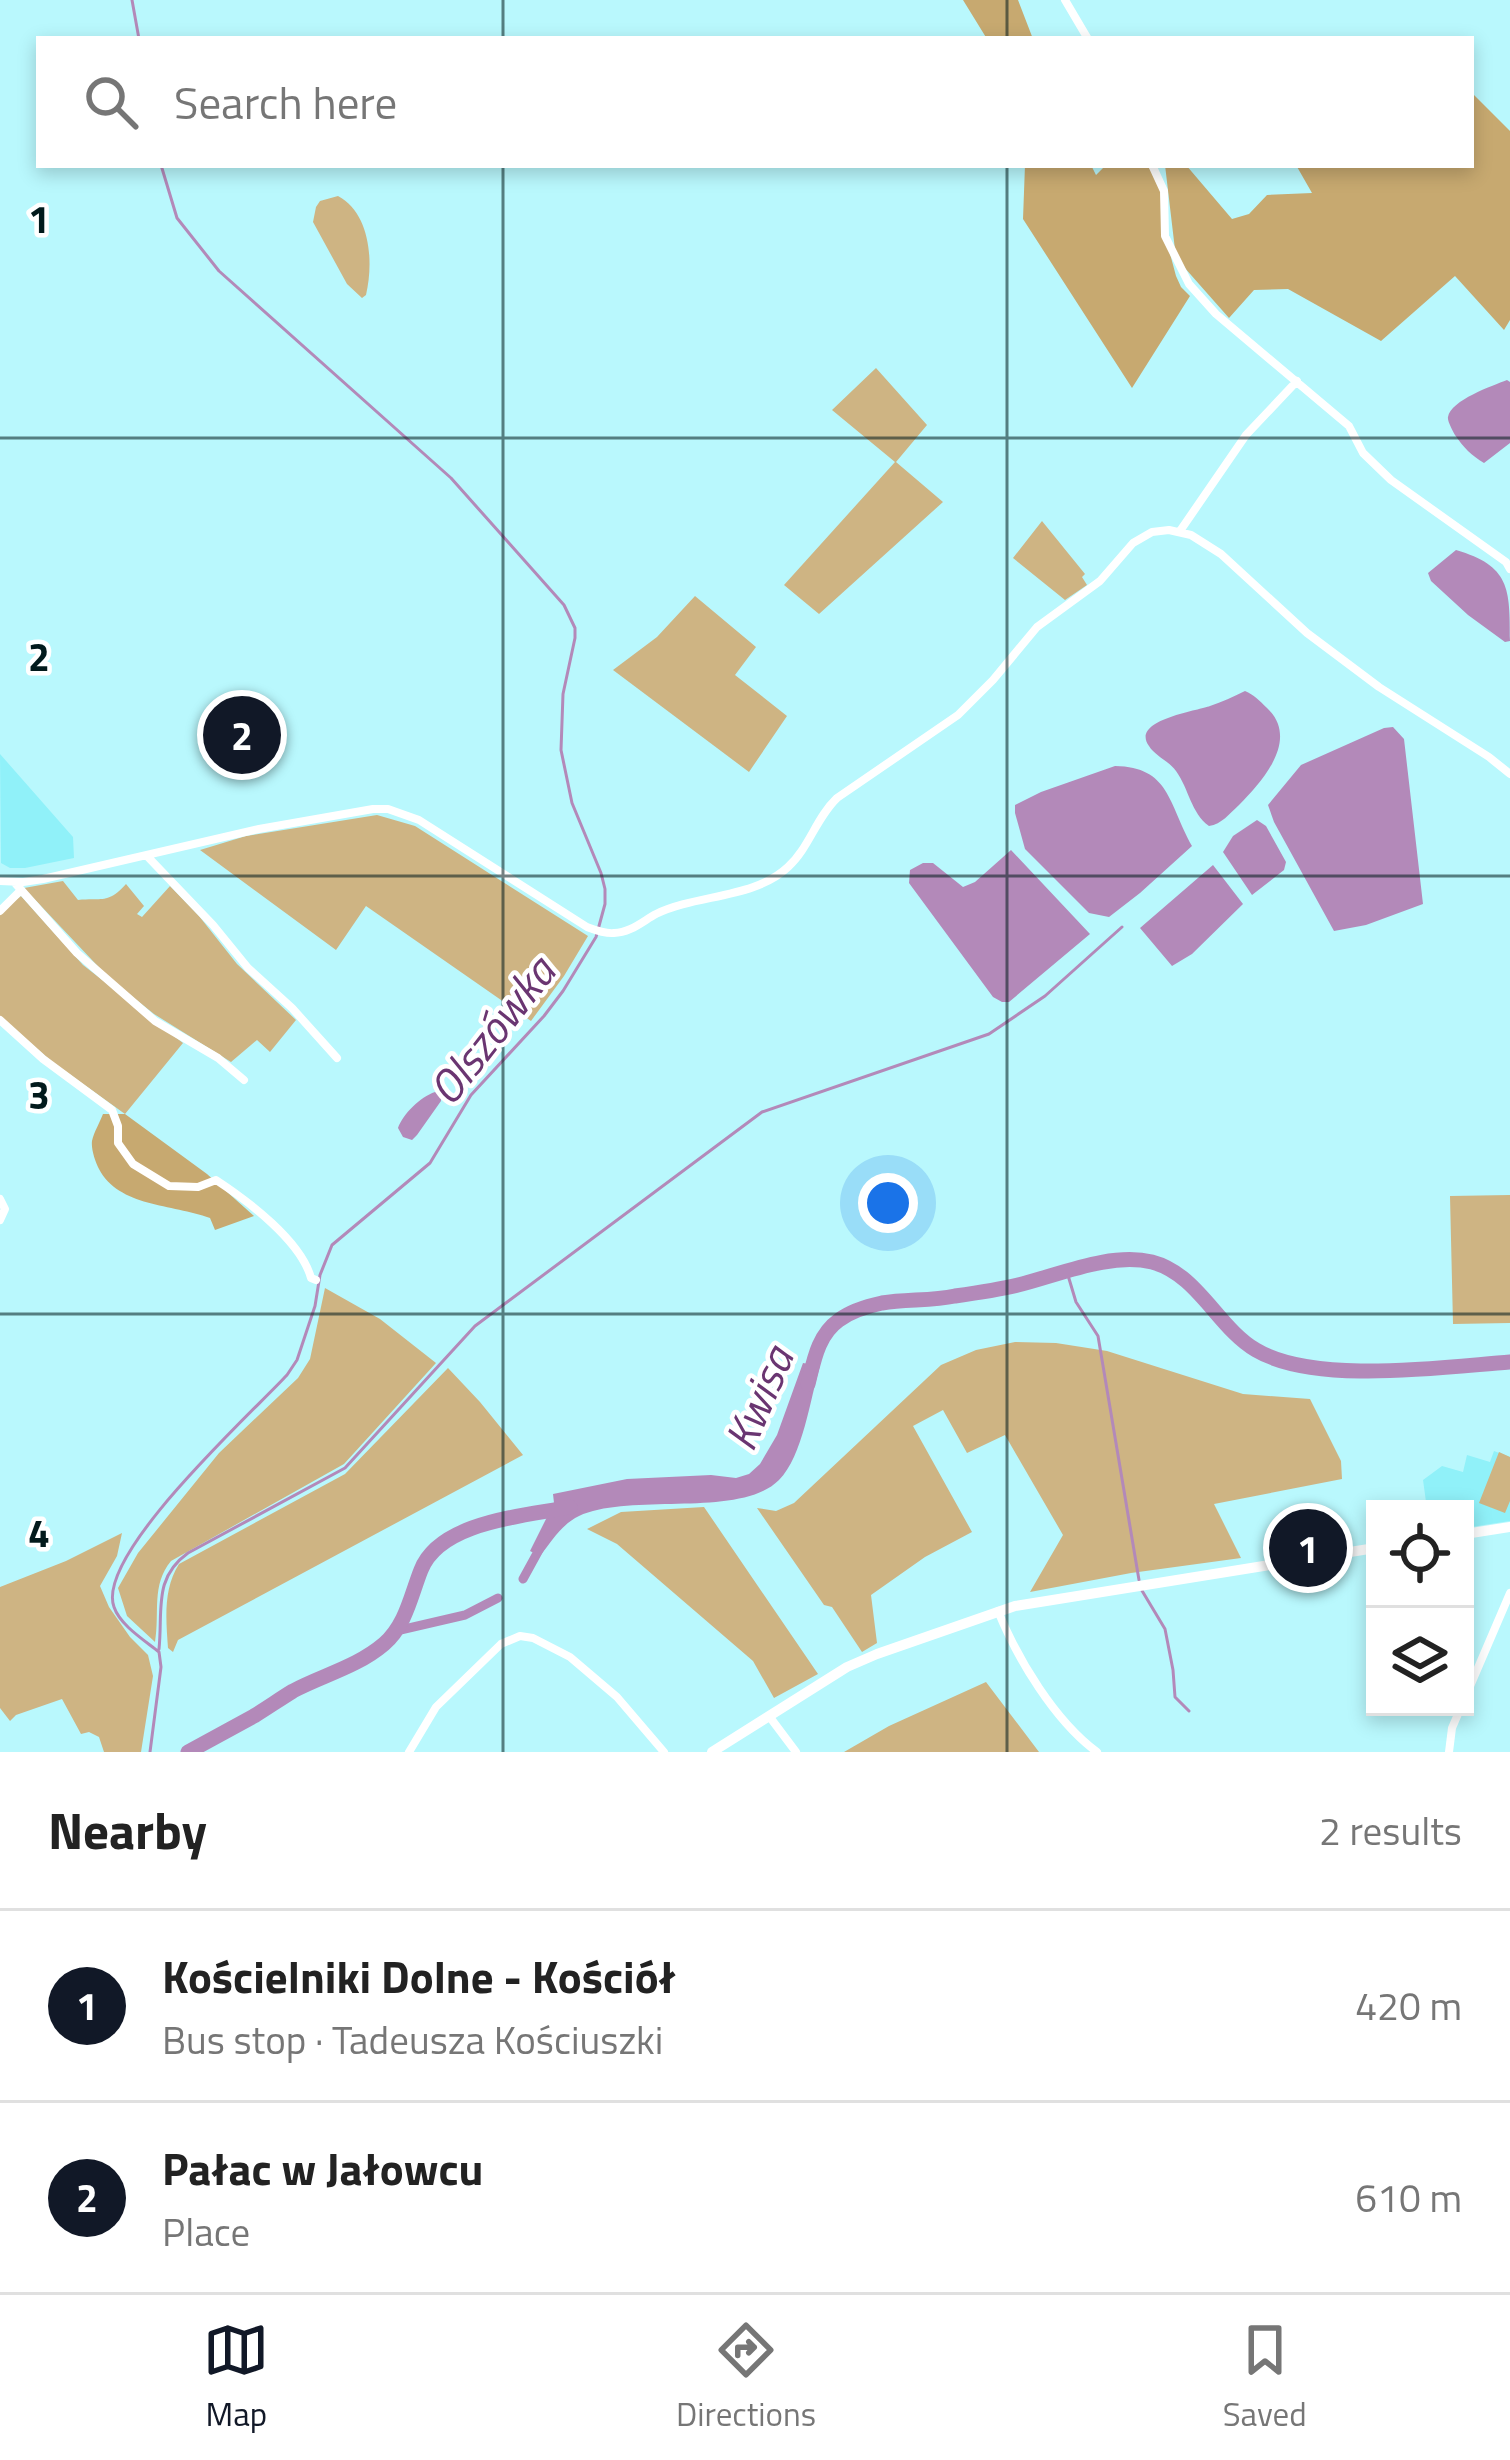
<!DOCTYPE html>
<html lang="en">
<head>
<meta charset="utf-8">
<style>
	:root { --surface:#fff; --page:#f2f2f2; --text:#222; --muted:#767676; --line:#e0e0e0; --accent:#111827 }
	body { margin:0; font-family:"Titillium Web",sans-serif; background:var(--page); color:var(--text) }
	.controls { position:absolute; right:36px; bottom:36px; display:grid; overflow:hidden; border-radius:0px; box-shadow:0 6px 18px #0003 }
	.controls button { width:108px; height:108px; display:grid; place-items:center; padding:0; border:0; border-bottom:3px solid var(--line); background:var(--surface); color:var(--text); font:60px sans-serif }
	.you { position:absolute; left:888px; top:1203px; width:42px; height:42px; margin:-30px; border:9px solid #fff; border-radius:50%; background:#1a73e8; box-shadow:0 0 0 18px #1a73e833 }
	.badge { display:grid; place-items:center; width:78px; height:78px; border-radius:50%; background:var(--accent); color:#fff; font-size:39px; font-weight:700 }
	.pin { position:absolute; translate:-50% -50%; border:6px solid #fff; box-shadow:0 3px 12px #0006 }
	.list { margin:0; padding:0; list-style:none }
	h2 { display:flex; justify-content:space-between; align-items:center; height:156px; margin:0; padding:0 48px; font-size:51px }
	h2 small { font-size:39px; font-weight:400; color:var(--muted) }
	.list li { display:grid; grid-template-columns:78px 1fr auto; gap:36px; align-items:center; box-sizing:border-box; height:192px; padding:0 48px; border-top:3px solid var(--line) }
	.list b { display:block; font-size:45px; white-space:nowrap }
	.list p { margin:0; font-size:39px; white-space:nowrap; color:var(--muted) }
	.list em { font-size:39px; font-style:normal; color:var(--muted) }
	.icon { flex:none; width:66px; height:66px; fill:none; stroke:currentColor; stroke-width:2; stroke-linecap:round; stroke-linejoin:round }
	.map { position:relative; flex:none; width:1510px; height:1752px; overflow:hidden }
	.search { position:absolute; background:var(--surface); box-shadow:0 6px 18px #0003; left:36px; right:36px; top:36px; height:132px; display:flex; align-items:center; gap:30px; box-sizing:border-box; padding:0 42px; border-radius:0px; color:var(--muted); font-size:45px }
	.sheet { height:540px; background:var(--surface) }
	nav { display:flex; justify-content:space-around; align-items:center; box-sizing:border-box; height:168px; border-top:3px solid var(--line); background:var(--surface); font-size:33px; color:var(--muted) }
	nav a { display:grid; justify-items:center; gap:6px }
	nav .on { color:var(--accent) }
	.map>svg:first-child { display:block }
	.built { fill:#90f1f9 }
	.green { fill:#ceb483 }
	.forest { fill:#c7a970 }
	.water { fill:#b389b9 }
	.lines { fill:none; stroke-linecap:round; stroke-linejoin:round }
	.stream { stroke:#b389b9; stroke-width:3 }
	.canal { stroke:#b389b9; stroke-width:9 }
	.river { stroke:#b389b9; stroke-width:15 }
	.minor { stroke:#fff; stroke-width:8 }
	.secondary { stroke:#fff; stroke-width:10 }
	.grid { fill:none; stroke:#021a1c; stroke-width:3; stroke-opacity:0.55 }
	.labels { text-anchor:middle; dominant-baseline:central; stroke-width:9; stroke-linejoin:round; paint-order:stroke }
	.water-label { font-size:45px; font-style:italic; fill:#6a3571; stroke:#fff }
	.grid-label { font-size:39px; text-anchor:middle; font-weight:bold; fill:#021a1c; stroke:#fff; stroke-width:9; stroke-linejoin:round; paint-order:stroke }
</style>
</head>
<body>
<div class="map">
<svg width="1510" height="1752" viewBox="0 0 1510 1752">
	<rect width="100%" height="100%" fill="#b9f8fd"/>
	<!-- built -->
	<path class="built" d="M 0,754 L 73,837 L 74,858 L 25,868 L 10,868 L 1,863 Z
		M 1494,1451 L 1510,1457 L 1510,1521 L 1465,1528 L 1465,1509 L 1427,1509 L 1423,1480 L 1442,1466 L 1463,1472 L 1467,1455 L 1490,1462 Z"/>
	<!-- green -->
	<path class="green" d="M 338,196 C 370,213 374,261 366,295 L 362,298 L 347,284 L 313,222 L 316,207 L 320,201 Z
		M 876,368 L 927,425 L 896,462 L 943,502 L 819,614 L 784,585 L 895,462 L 832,410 Z
		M 1042,521 L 1085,574 L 1082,577 L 1087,585 L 1065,600 L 1013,558 Z
		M 695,596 L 756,647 L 735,675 L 787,716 L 749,772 L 613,670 L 657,637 Z
		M 377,815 L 415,826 L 588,936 L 564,976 L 531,1021 L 366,906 L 336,950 L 200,850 L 246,836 Z
		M 63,881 L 78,900 C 100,897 108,905 126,884 L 144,906 L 137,914 L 142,917 L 170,886 L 199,916 L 237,964 L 296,1020 L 270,1052 L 257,1040 L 231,1062 L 154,1014 L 109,978 L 24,888 Z
		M 21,896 L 83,965 L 183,1043 L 125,1114 L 51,1061 L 0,1016 L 0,912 Z
		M 1510,1195 L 1510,1323 L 1453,1324 L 1450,1196 Z
		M 325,1288 L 380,1319 L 436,1363 L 344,1464 L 171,1561 C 151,1585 160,1613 155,1642 L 127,1616 L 118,1588 L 138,1553 L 219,1453 L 298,1378 L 310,1359 Z
		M 1015,1342 L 1056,1343 L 1107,1351 L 1243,1394 L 1310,1399 L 1341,1461 L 1342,1479 L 1214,1504 L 1241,1558 L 1131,1573 L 1030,1592 L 1063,1535 L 1005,1435 L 967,1453 L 943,1410 L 913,1426 L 972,1532 L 925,1557 L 871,1595 L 877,1643 L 862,1652 L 832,1607 L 824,1605 L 757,1508 L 776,1511 L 794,1503 L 941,1365 L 976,1350 Z
		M 448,1368 L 480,1402 L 523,1455 L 178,1640 L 173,1652 L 168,1648 C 166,1619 163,1589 179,1564 L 345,1474 Z
		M 1499,1452 L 1510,1457 L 1510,1501 L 1505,1513 L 1479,1503 Z
		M 704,1507 L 818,1674 L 774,1698 L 753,1661 L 617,1544 L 587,1529 L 621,1512 Z
		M 122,1533 L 117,1556 L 100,1586 L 109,1607 L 130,1637 L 148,1655 L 153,1676 L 141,1752 L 104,1752 L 99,1737 L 89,1732 L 81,1734 L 62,1699 L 16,1715 L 10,1721 L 0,1708 L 0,1587 L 66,1561 Z
		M 986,1682 L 1039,1752 L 844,1752 L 889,1726 Z"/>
	<!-- forest -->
	<path class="forest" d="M 963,0 L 1018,0 L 1033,39 L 987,39 Z
		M 1471,92 L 1510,131 L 1510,320 L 1504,330 L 1455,276 L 1381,341 L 1288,289 L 1254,290 L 1229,318 L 1176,258 L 1165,165 L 1186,165 L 1232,219 L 1249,214 L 1267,195 L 1312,193 L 1296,165 L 1471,165 Z
		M 1025,165 L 1091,165 L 1096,175 L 1106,165 L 1152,165 L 1164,191 L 1165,235 L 1176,276 L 1181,287 L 1190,296 L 1132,388 L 1023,219 Z
		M 103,1114 L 125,1114 L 207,1174 L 254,1216 L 215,1230 L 210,1218 C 172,1204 119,1207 99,1169 C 95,1161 91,1149 92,1141 C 94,1132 100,1122 103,1114 Z"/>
	<!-- water -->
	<path class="water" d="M 1507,380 L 1510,382 L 1510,443 L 1484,463 C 1472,456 1463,447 1455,435 C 1453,431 1447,421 1448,417 C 1451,400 1492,386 1507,380 Z
		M 1456,550 C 1510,566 1510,588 1510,641 L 1505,642 L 1468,615 L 1431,581 L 1428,573 Z
		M 1245,691 C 1254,695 1259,700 1267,708 C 1300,739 1263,781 1239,805 C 1229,814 1222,824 1209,826 C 1191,813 1189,789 1176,771 C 1169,761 1155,756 1149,746 C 1130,720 1197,711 1210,706 C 1222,702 1233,697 1245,691 Z
		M 1393,727 L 1404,739 L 1423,904 L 1366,925 L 1334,931 L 1274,822 L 1268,805 L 1301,765 L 1384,728 Z
		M 1115,766 C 1170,767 1168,803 1192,846 L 1140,893 L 1109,917 L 1089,913 L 1025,849 L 1015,813 L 1015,805 L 1041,792 Z
		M 1257,820 L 1266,826 L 1286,862 L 1284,870 L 1252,895 L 1223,852 L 1233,836 Z
		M 1011,850 L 1090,934 L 1009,1002 L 1002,1002 L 993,997 L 909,883 L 910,870 L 923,863 L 933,863 L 963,887 L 975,882 Z
		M 1213,865 L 1243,904 L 1192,954 L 1172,966 L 1140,928 Z
		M 435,1092 L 441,1095 L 441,1101 L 417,1135 L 412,1140 L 403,1137 L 398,1128 C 403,1114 420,1097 435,1092 Z
		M 803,1363 L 820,1366 C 810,1399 803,1456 779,1480 C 740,1519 631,1492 579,1516 C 562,1524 551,1542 540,1556 L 530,1551 L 554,1503 L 553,1494 L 627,1479 L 711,1475 L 736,1478 L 749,1474 L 760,1464 L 777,1435 Z"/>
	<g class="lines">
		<!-- stream -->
		<path class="stream" d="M 132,0 L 139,39
			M 1067,1272 L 1076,1302 L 1098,1336 L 1139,1580
			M 1141,1589 L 1165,1629 L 1173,1670 L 1175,1697 L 1189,1711
			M 159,1649 C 163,1610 153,1578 188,1553 L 345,1468 L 475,1326 L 762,1112 L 989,1034 L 1045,996 L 1122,927
			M 150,1752 L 161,1667 L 159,1652 C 144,1640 120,1625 114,1607 C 95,1555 252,1413 287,1375 L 297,1360 L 315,1306 L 320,1275 L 332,1245 L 430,1163 L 471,1095 L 544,1016 L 563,991 L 596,937 L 605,904 L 605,889 L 601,873 L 572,803 L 561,750 L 563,694 L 575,638 L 575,628 L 564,605 L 451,478 L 219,271 L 177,218 L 161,165"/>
		<!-- canal -->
		<path class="canal" d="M 523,1579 L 540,1548
			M 396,1631 L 465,1615 L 498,1598"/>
		<!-- river -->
		<path class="river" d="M 808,1384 C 814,1360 818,1335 839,1320 C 851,1311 868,1306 882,1303 C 906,1299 931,1301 955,1296 C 976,1293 997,1290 1018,1285 C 1059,1275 1110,1252 1152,1262 C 1198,1274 1218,1328 1256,1350 C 1315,1385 1443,1367 1510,1362
			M 188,1752 C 210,1740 232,1728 254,1716 C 267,1708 280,1699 293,1691 C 323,1675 357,1667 384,1644 C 406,1625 411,1595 421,1570 C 440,1521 526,1516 570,1507"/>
		<!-- minor -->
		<path class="minor" d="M 1065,0 L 1088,39
			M 1152,165 L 1164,191 L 1165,236 L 1189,284 L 1216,314 L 1349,426 L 1363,453 L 1391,480 L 1506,562 L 1510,569
			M 1180,531 L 1246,435 L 1297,381
			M 147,856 L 213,925 L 248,968 L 292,1008 L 337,1058
			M 0,881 L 23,882 L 43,879 L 259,829 L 373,809 L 388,809 L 419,820 L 587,927 C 595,930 605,934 614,933 C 630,933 643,921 656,914 C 697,894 754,899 788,867 C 809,848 816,818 837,798 L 958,715 L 993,680 L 1037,627 L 1100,581 L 1133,543 L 1152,532 L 1169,530 L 1191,535 L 1221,554 L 1307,633 L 1379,687 L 1489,757 L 1510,774
			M 15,883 L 77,953 L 155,1021 L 218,1058 L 244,1080
			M 0,911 L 21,890
			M 0,1020 L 43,1059 L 112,1110 L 118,1126 L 118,1143 L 133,1164 L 169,1186 L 198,1187 L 216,1180 C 248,1201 301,1241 311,1278 L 316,1280
			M 0,1199 L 5,1209 L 0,1220
			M 998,1611 C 1018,1660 1055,1721 1097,1752
			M 1465,1698 L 1510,1593
			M 769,1716 L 796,1752
			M 409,1752 L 436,1707 L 501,1644 L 520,1636 L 533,1638 L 570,1657 L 617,1697 L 664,1752
			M 1449,1752 L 1452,1728 L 1461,1707"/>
		<!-- secondary -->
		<path class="secondary" d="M 1465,1534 L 1510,1527
			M 712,1752 L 847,1667 L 877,1654 L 1015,1606 L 1375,1548"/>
	</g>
	<!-- grid -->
	<path class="grid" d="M 503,0 L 503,39M 1007,0 L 1007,39M 503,165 L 503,1752M 1007,165 L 1007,1752M 0,438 L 1510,438M 0,876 L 1510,876M 0,1314 L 1510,1314"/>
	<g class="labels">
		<!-- water labels -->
		<g class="water-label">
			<text transform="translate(491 1030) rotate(-52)">Olszówka</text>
			<text transform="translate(758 1398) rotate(-67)">Kwisa</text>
		</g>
	</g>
	<g class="grid-label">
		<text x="39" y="233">1</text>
		<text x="39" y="671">2</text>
		<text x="39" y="1109">3</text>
		<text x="39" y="1547">4</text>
	</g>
</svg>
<div class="controls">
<button><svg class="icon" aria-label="locate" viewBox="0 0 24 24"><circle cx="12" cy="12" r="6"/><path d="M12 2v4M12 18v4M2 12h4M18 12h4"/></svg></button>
<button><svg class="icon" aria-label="layers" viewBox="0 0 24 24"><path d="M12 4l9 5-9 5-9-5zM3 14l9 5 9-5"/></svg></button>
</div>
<div class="you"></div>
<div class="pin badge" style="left:1308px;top:1548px">1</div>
<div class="pin badge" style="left:242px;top:735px">2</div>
<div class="search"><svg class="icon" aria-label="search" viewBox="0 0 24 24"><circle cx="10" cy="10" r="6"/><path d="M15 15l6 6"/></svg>Search here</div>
</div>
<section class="sheet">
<h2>Nearby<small>2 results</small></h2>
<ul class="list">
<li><span class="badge">1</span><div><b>Kościelniki Dolne - Kościół</b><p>Bus stop · Tadeusza Kościuszki</p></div><em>420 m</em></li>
<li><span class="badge">2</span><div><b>Pałac w Jałowcu</b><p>Place</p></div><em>610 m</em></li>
</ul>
</section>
<nav>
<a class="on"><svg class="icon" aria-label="map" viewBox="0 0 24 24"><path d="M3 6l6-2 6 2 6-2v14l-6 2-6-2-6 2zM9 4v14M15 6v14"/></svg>Map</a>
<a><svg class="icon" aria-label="directions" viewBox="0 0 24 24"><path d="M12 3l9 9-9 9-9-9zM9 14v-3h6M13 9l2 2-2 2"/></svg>Directions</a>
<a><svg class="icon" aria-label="saved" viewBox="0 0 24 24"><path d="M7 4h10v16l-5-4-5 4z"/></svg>Saved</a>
</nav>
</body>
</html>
